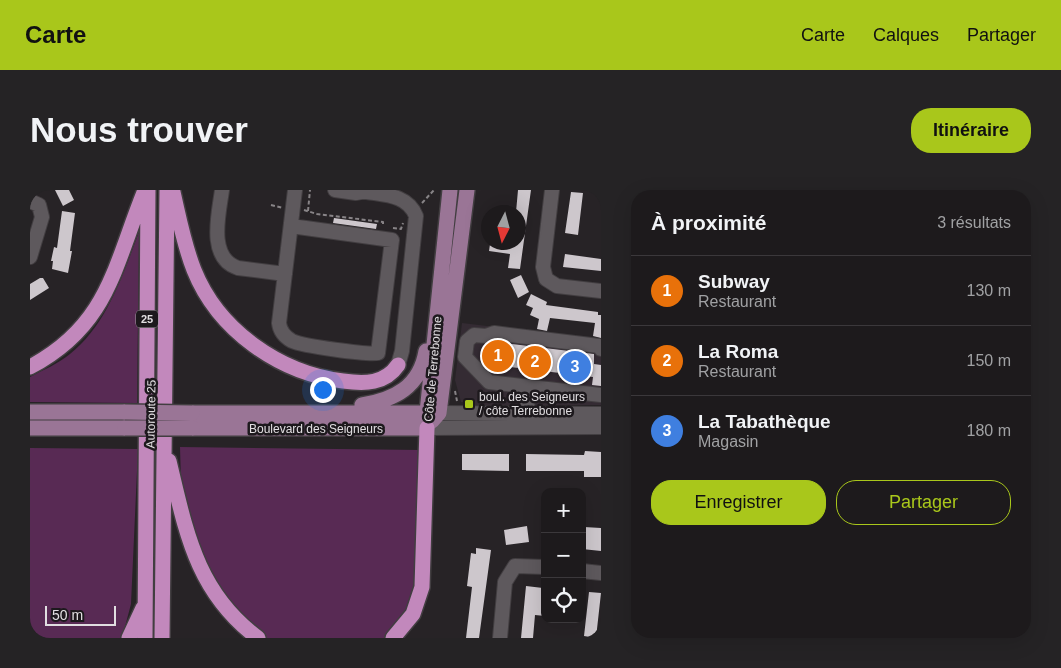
<!DOCTYPE html>
<html lang="fr">
<head>
<meta charset="utf-8">
<style>
	:root { --surface:#1d1a1c; --page:#252325; --text:#f1f3f6; --muted:#a0a1a3; --line:#3b383b; --accent:#a9c71b }
	body { margin:0; font-family:Arial,sans-serif; background:var(--page); color:var(--text) }
	.controls { position:absolute; right:15px; bottom:15px; display:grid; overflow:hidden; border-radius:10px; box-shadow:0 5px 20px #0002 }
	.controls button { width:45px; height:45px; display:grid; place-items:center; padding:0; border:0; border-bottom:1px solid var(--line); background:var(--surface); color:var(--text); font:25px sans-serif }
	.compass { position:absolute; left:451px; top:15px; width:45px; height:45px; border-radius:50%; background:var(--surface); box-shadow:0 5px 20px #0002; rotate:186deg }
	.scale { position:absolute; left:15px; bottom:12px; width:71px; box-sizing:border-box; padding-left:5px; border:2px solid #e1dee1; border-top:0; font-size:14px; line-height:18px; white-space:nowrap; color:#e1dee1; -webkit-text-stroke:4px #1d191d; paint-order:stroke }
	.you { position:absolute; left:292px; top:199px; width:18px; height:18px; margin:-12px; border:4px solid #fff; border-radius:50%; background:#1a73e8; box-shadow:0 0 0 8px #1a73e833 }
	.badge { display:grid; place-items:center; width:32px; height:32px; border-radius:50%; background:var(--accent); color:#fff; font-size:16px; font-weight:700 }
	.pin { position:absolute; translate:-50% -50%; border:2px solid #fff; box-shadow:0 1px 5px #0006 }
	.list { margin:0; padding:0; list-style:none }
	h2 { display:flex; justify-content:space-between; align-items:center; height:65px; margin:0; padding:0 20px; font-size:21px }
	h2 small { font-size:16px; font-weight:400; color:var(--muted) }
	.list li { display:grid; grid-template-columns:32px 1fr auto; gap:15px; align-items:center; box-sizing:border-box; height:70px; padding:0 20px; border-top:1px solid var(--line) }
	.list b { display:block; font-size:19px; white-space:nowrap }
	.list p { margin:0; font-size:16px; white-space:nowrap; color:var(--muted) }
	.list em { font-size:16px; font-style:normal; color:var(--muted) }
	.actions { display:flex; gap:10px; padding:15px 20px }
	.actions a { flex:1; padding:11px 0; border:1px solid var(--accent); border-radius:20px; text-align:center; font-size:18px; color:var(--accent) }
	.actions .main { background:var(--accent); color:#111 }
	.icon { flex:none; width:28px; height:28px; fill:none; stroke:currentColor; stroke-width:2; stroke-linecap:round; stroke-linejoin:round }
	.map { position:relative; flex:none; width:571px; height:448px; overflow:hidden; border-radius:20px }
	header { display:flex; align-items:center; gap:30px; box-sizing:border-box; height:70px; padding:0 25px; background:var(--accent); color:#111 }
	header strong { font-size:24px }
	nav { display:flex; gap:28px; margin-inline-start:auto; font-size:18px }
	.intro { display:flex; align-items:center; justify-content:space-between; box-sizing:border-box; height:120px; padding:0 30px }
	h1 { margin:0; font-size:35px }
	.button { padding:12px 22px; border-radius:20px; background:var(--accent); color:#111; font-size:18px; font-weight:700 }
	main { display:flex; gap:30px; padding:0 30px }
	aside { flex:1; background:var(--surface); border-radius:20px; box-shadow:0 5px 20px #0002 }
	.map>svg:first-child { display:block }
	.built { fill:#342b33 }
	.green { fill:#582a54 }
	.building { fill:#cdc7cc }
	.lines { fill:none; stroke-linecap:round; stroke-linejoin:round }
	.minor-casing { stroke:#423e41; stroke-width:16 }
	.major-casing { stroke:#423e41; stroke-width:18 }
	.highway-casing { stroke:#423e41; stroke-width:18 }
	.path { stroke:#888487; stroke-width:2; stroke-dasharray:4 2.5; stroke-linecap:butt }
	.minor { stroke:#5e595d; stroke-width:14 }
	.major { stroke:#9a7596; stroke-width:15 }
	.highway { stroke:#c288bc; stroke-width:15 }
	.major-bridge-casing { stroke:#423e41; stroke-width:18; stroke-linecap:butt }
	.major-bridge { stroke:#9a7596; stroke-width:15 }
	.poi-dot { fill:#a9c71b; stroke:#1d191d; stroke-width:2 }
	.labels { text-anchor:middle; dominant-baseline:central; stroke-width:5; stroke-linejoin:round; paint-order:stroke }
	.shield { fill:#1d191d; stroke:#a6a3a6; stroke-width:1 }
	.shield-label { font-size:11px; font-weight:bold; fill:#e1dee1 }
	.street-label { font-size:12px; fill:#e1dee1; stroke:#1d191d }
	.poi-label { font-size:12px; fill:#e1dee1; stroke:#1d191d; text-anchor:start }
</style>
</head>
<body>
<header>
<strong>Carte</strong>
<nav><a>Carte</a><a>Calques</a><a>Partager</a></nav>
</header>
<div class="intro"><h1>Nous trouver</h1><a class="button">Itinéraire</a></div>
<main>
<div class="map">
<svg width="571" height="448" viewBox="0 0 571 448">
	<rect width="100%" height="100%" fill="#272326"/>
	<!-- built -->
	<path class="built" d="M 432,133 L 571,150 L 571,215 L 440,215 L 439,212 L 431,212 L 425,190 Z"/>
	<!-- green -->
	<path class="green" d="M 109,42 L 107,213 L 0,212 L 0,187 C 13,180 28,174 40,164 C 77,135 93,84 109,42 Z
		M 150,257 L 391,260 L 385,391 L 379,416 L 370,431 L 355,448 L 237,448 L 233,446 L 197,409 L 172,364 L 151,292 Z
		M 0,258 L 108,259 L 101,414 L 92,448 L 0,448 Z"/>
	<!-- building -->
	<path class="building" d="M 25,0 L 39,0 L 44,10 L 33,16 Z
		M 488,0 L 501,0 L 490,79 L 478,78 L 480,64 L 459,61 L 460,54 L 481,57 L 482,52 L 488,52 L 488,22 L 486,22 Z
		M 541,2 L 553,3 L 548,45 L 535,43 Z
		M 32,21 L 45,23 L 40,61 L 42,61 L 38,83 L 22,79 L 23,71 L 21,71 L 24,57 L 27,58 Z
		M 304,28 L 347,34 L 346,39 L 303,33 Z
		M 535,64 L 571,69 L 571,81 L 533,77 Z
		M 491,85 L 499,102 L 488,108 L 480,90 Z
		M 10,88 L 13,88 L 19,98 L 0,110 L 0,94 Z
		M 501,104 L 517,112 L 516,115 L 568,122 L 568,125 L 571,125 L 571,148 L 563,146 L 565,133 L 520,128 L 517,141 L 507,139 L 509,129 L 500,125 L 503,118 L 496,115 Z
		M 465,152 L 564,164 L 564,174 L 571,175 L 571,196 L 562,195 L 563,187 L 454,174 L 455,155 Z
		M 555,261 L 571,262 L 571,287 L 554,287 L 554,281 L 496,281 L 496,264 L 554,265 Z
		M 432,264 L 479,264 L 479,281 L 432,280 Z
		M 497,336 L 499,352 L 476,355 L 474,340 Z
		M 554,337 L 571,338 L 571,361 L 552,359 Z
		M 446,358 L 461,360 L 449,448 L 436,448 L 442,397 L 437,396 L 441,363 L 446,364 Z
		M 496,396 L 513,398 L 511,418 L 515,418 L 515,426 L 505,425 L 503,448 L 491,448 Z
		M 559,402 L 571,403 L 566,448 L 554,446 Z"/>
	<g class="lines">
		<!-- minor casing -->
		<g class="minor-casing">
			<path id="minor" d="M 192,0 C 189,23 177,68 208,78 L 255,84
				M 305,0 L 326,3 L 342,0
				M 522,0 L 513,77 L 516,89 L 527,96 L 571,101
				M 337,2 C 355,5 378,5 386,26 L 372,161 L 368,175
				M 0,11 L 9,15 L 12,27 L 0,67
				M 261,36 L 362,50 L 348,163 C 337,165 273,156 262,151 C 255,147 250,142 249,133 L 265,0
				M 500,197 L 459,192 L 435,167 L 437,151 L 444,145 L 456,146 L 464,143 L 569,156 L 571,159
				M 409,223 L 571,224
				M 495,231 L 500,197 L 571,205
				M 397,238 L 571,237
				M 552,381 L 571,383
				M 470,448 L 475,392 L 485,376 L 515,377"/>
		</g>
		<!-- major casing -->
		<g class="major-casing">
			<path id="major" d="M 332,215 C 364,210 390,197 396,161
				M 0,222 L 95,222
				M 162,223 L 409,223
				M 402,231 L 409,223 L 437,0
				M 396,232 L 420,0
				M 0,238 L 95,238
				M 162,238 L 397,238"/>
		</g>
		<!-- highway casing -->
		<g class="highway-casing">
			<path id="highway" d="M 143,2 C 149,28 154,55 164,80 C 188,140 249,183 313,191 C 335,194 355,194 368,175
				M 0,177 C 79,135 84,76 115,0
				M 139,271 C 156,341 166,402 228,448
				M 99,448 L 113,418
				M 115,448 L 118,0
				M 132,448 L 137,0
				M 363,448 L 383,424 L 392,397 L 397,238"/>
		</g>
		<!-- path -->
		<path class="path" d="M 392,13 L 404,0
			M 241,15 L 253,18
			M 274,20 L 287,24 L 353,32 L 353,36
			M 278,21 L 280,0
			M 363,38 L 371,39 L 373,33
			M 425,201 L 427,211"/>
		<!-- minor -->
		<use href="#minor" class="minor"/>
		<!-- major -->
		<use href="#major" class="major"/>
		<!-- highway -->
		<use href="#highway" class="highway"/>
		<!-- major-bridge casing -->
		<g class="major-bridge-casing">
			<path id="major-bridge" d="M 95,222 L 162,223
				M 95,238 L 162,238"/>
		</g>
		<!-- major-bridge -->
		<use href="#major-bridge" class="major-bridge"/>
	</g>
	<!-- markers -->
	<rect class="poi-dot" x="434" y="209" width="10" height="10" rx="2.5"/>
	<g class="labels">
		<!-- shield labels -->
		<rect class="shield" x="106" y="120.5" width="22" height="17" rx="4"/>
		<g class="shield-label">
			<text x="117" y="129">25</text>
		</g>
		<!-- street labels -->
		<g class="street-label">
			<text transform="translate(403 179) rotate(-85)">Côte de Terrebonne</text>
			<text transform="translate(121 224) rotate(-89)">Autoroute 25</text>
			<text x="286" y="239">Boulevard des Seigneurs</text>
		</g>
		<!-- poi labels -->
		<g class="poi-label">
			<text x="449" y="207">boul. des Seigneurs<tspan x="449" dy="14">/ côte Terrebonne</tspan></text>
		</g>
	</g>
</svg>
<div class="controls">
<button>+</button>
<button>−</button>
<button><svg class="icon" aria-label="locate" viewBox="0 0 24 24"><circle cx="12" cy="12" r="6"/><path d="M12 2v4M12 18v4M2 12h4M18 12h4"/></svg></button>
</div>
<svg class="compass" viewBox="-18 -18 36 36"><path d="M0-13l5 13h-10z" fill="#e53935"/><path d="M0 13l5-13h-10z" fill="#a0a1a3"/></svg>
<div class="scale">50 m</div>
<div class="you"></div>
<div class="pin badge" style="left:468px;top:166px;background:#e8710a">1</div>
<div class="pin badge" style="left:505px;top:172px;background:#e8710a">2</div>
<div class="pin badge" style="left:545px;top:177px;background:#3f7fe0">3</div>
</div>
<aside>
<h2>À proximité<small>3 résultats</small></h2>
<ul class="list">
<li><span class="badge" style="background:#e8710a">1</span><div><b>Subway</b><p>Restaurant</p></div><em>130 m</em></li>
<li><span class="badge" style="background:#e8710a">2</span><div><b>La Roma</b><p>Restaurant</p></div><em>150 m</em></li>
<li><span class="badge" style="background:#3f7fe0">3</span><div><b>La Tabathèque</b><p>Magasin</p></div><em>180 m</em></li>
</ul>
<div class="actions"><a class="main">Enregistrer</a><a>Partager</a></div>
</aside>
</main>
</body>
</html>
